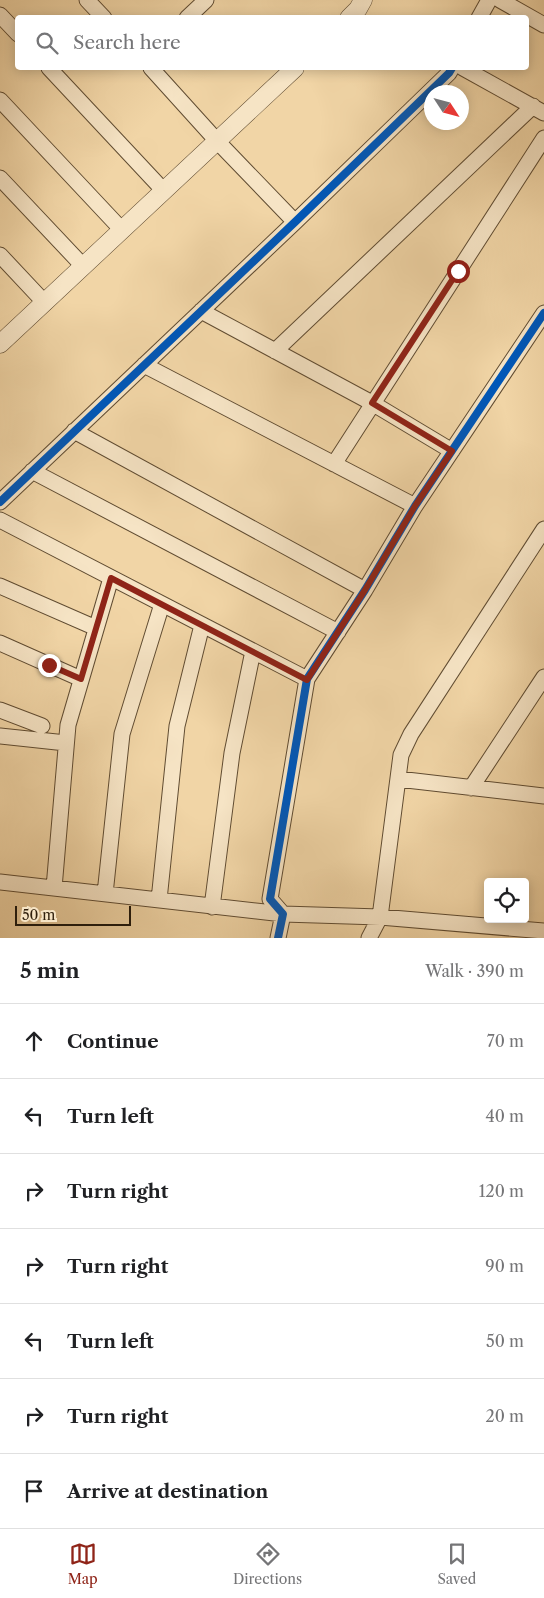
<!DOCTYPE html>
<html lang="en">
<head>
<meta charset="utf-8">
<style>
	:root { --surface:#fff; --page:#f2f2f2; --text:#202124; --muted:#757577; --line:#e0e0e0; --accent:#8f2418 }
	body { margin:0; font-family:"Libre Caslon Text",serif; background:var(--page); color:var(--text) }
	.controls { position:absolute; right:15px; bottom:15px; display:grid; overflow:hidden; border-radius:5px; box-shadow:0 2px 12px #0003 }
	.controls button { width:45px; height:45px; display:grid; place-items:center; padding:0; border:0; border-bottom:1px solid var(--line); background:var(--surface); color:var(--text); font:25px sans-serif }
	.compass { position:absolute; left:424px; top:85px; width:45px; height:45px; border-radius:50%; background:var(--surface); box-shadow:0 2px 12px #0003; rotate:126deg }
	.scale { position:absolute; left:15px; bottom:12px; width:116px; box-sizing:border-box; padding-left:5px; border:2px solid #2f1f0c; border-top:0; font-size:14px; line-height:18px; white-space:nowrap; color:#2f1f0c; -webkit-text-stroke:4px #f6e4c5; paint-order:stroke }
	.stop { position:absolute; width:15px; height:15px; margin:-11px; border:4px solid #8f2418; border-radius:50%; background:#fff }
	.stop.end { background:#8f2418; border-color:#fff; box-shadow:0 1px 5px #0008 }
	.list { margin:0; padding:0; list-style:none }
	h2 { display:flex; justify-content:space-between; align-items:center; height:65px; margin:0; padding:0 20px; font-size:21px }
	h2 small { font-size:16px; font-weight:400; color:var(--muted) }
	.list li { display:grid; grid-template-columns:32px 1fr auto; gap:15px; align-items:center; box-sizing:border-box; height:75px; padding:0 20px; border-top:1px solid var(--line) }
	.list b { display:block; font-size:19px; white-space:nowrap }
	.list em { font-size:16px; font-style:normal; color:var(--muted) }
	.icon { flex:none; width:28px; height:28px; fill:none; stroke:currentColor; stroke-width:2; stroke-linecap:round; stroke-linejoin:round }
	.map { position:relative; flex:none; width:544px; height:938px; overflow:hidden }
	.search { position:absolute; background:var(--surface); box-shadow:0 2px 12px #0003; left:15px; right:15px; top:15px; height:55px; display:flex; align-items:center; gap:12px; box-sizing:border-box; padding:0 18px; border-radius:5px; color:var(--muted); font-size:19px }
	.sheet { height:590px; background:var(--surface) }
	nav { display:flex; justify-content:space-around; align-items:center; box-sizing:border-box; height:70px; border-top:1px solid var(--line); background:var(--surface); font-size:14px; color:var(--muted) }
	nav a { display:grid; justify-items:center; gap:2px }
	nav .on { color:var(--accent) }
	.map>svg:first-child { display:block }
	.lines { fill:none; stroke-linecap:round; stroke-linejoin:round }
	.minor-casing { stroke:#604c32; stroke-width:17 }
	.tertiary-casing { stroke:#604c32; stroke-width:19 }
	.minor { stroke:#f6e4c5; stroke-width:15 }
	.tertiary { stroke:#f6e4c5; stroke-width:18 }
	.cycleway-casing { stroke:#f6e4c5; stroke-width:11 }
	.cycleway { stroke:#0057b8; stroke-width:8 }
	.route { stroke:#8f2418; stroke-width:6 }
</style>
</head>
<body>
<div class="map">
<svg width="544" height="938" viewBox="0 0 544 938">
	<rect width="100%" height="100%" fill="#f1d5a6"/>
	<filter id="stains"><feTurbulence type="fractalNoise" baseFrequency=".004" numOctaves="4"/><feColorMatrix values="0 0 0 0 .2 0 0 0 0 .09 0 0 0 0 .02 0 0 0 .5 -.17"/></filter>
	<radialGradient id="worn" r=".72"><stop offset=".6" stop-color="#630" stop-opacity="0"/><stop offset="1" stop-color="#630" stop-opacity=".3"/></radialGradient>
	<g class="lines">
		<!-- minor casing -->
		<g class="minor-casing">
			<path id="minor" d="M 87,0 L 104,18
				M 500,0 L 544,25
				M 0,15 L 18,34
				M 187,18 L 206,0
				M 479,18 L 489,0
				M 49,68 L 164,191
				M 151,68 L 217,141 L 295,222
				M 463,68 L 544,113
				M 0,100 L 122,230
				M 0,178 L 83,266
				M 0,255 L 45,303
				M 201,311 L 372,403 L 452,451
				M 275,351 L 533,106
				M 144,365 L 415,506
				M 74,431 L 365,590
				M 334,464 L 544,138
				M 32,471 L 338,632
				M 0,502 L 295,222 L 449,73 L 452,68
				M 0,520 L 307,679
				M 0,586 L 96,628
				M 0,643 L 81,679
				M 0,710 L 42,726
				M 0,736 L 66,743
				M 398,779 L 544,796
				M 471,788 L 544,677
				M 0,882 L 283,914 L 380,917 L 544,931
				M 54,888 L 68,725 L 111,578
				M 105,894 L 122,734 L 162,604
				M 159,900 L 177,726 L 202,625
				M 212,907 L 232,753 L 253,651
				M 278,938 L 283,914 L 270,899 L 307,679 L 365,590 L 415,506 L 544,313
				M 369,938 L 380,917 L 401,755 L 411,734 L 544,529"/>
		</g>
		<!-- tertiary casing -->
		<g class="tertiary-casing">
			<path id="tertiary" d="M 349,18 L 358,9 L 363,0
				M 0,344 L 295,68"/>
		</g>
		<!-- minor -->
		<use href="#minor" class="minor"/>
		<!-- tertiary -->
		<use href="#tertiary" class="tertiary"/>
		<!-- cycleway casing -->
		<g class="cycleway-casing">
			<path id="cycleway" d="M 0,502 L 295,222 L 449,73 L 452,68
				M 278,938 L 283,914 L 270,899 L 307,679 L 365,590 L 415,506 L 544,313"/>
		</g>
		<!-- cycleway -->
		<use href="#cycleway" class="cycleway"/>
	</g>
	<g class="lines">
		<!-- route -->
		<path class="route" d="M 49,665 L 81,679 L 111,578 L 307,680 L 365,590 L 415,506 L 452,451 L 372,403 L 458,271"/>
	</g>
	<rect width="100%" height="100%" filter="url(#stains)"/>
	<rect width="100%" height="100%" fill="url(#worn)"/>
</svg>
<div class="controls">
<button><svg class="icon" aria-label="locate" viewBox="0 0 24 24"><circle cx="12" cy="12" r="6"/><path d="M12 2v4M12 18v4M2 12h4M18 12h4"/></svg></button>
</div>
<svg class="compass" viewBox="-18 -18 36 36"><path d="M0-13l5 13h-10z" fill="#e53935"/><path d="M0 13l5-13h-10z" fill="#757577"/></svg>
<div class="scale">50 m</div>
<div class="stop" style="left:458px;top:271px"></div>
<div class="stop end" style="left:49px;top:665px"></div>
<div class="search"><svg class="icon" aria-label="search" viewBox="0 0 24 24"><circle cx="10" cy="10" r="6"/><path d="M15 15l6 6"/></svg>Search here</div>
</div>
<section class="sheet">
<h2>5 min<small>Walk · 390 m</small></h2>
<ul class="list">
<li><svg class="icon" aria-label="ahead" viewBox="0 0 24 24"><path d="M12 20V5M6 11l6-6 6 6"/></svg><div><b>Continue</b></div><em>70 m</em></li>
<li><svg class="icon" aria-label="left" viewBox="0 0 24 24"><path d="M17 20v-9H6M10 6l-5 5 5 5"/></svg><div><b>Turn left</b></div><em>40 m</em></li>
<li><svg class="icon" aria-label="right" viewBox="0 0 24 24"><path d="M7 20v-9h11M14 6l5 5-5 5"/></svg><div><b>Turn right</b></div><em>120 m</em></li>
<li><svg class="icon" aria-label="right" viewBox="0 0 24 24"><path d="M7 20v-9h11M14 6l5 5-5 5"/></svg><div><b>Turn right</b></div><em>90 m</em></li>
<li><svg class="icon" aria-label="left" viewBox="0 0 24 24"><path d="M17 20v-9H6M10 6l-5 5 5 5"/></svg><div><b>Turn left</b></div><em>50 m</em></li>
<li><svg class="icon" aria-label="right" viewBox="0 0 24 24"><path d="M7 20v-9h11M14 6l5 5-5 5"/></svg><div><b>Turn right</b></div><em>20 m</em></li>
<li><svg class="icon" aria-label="arrive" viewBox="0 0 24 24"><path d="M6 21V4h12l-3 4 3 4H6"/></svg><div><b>Arrive at destination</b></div></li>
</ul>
</section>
<nav>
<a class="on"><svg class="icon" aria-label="map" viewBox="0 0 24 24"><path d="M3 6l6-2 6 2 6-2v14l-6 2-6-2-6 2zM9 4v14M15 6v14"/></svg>Map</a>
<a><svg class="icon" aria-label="directions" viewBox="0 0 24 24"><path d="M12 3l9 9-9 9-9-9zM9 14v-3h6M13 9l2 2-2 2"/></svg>Directions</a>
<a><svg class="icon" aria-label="saved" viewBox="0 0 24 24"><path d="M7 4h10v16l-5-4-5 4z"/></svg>Saved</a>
</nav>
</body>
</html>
